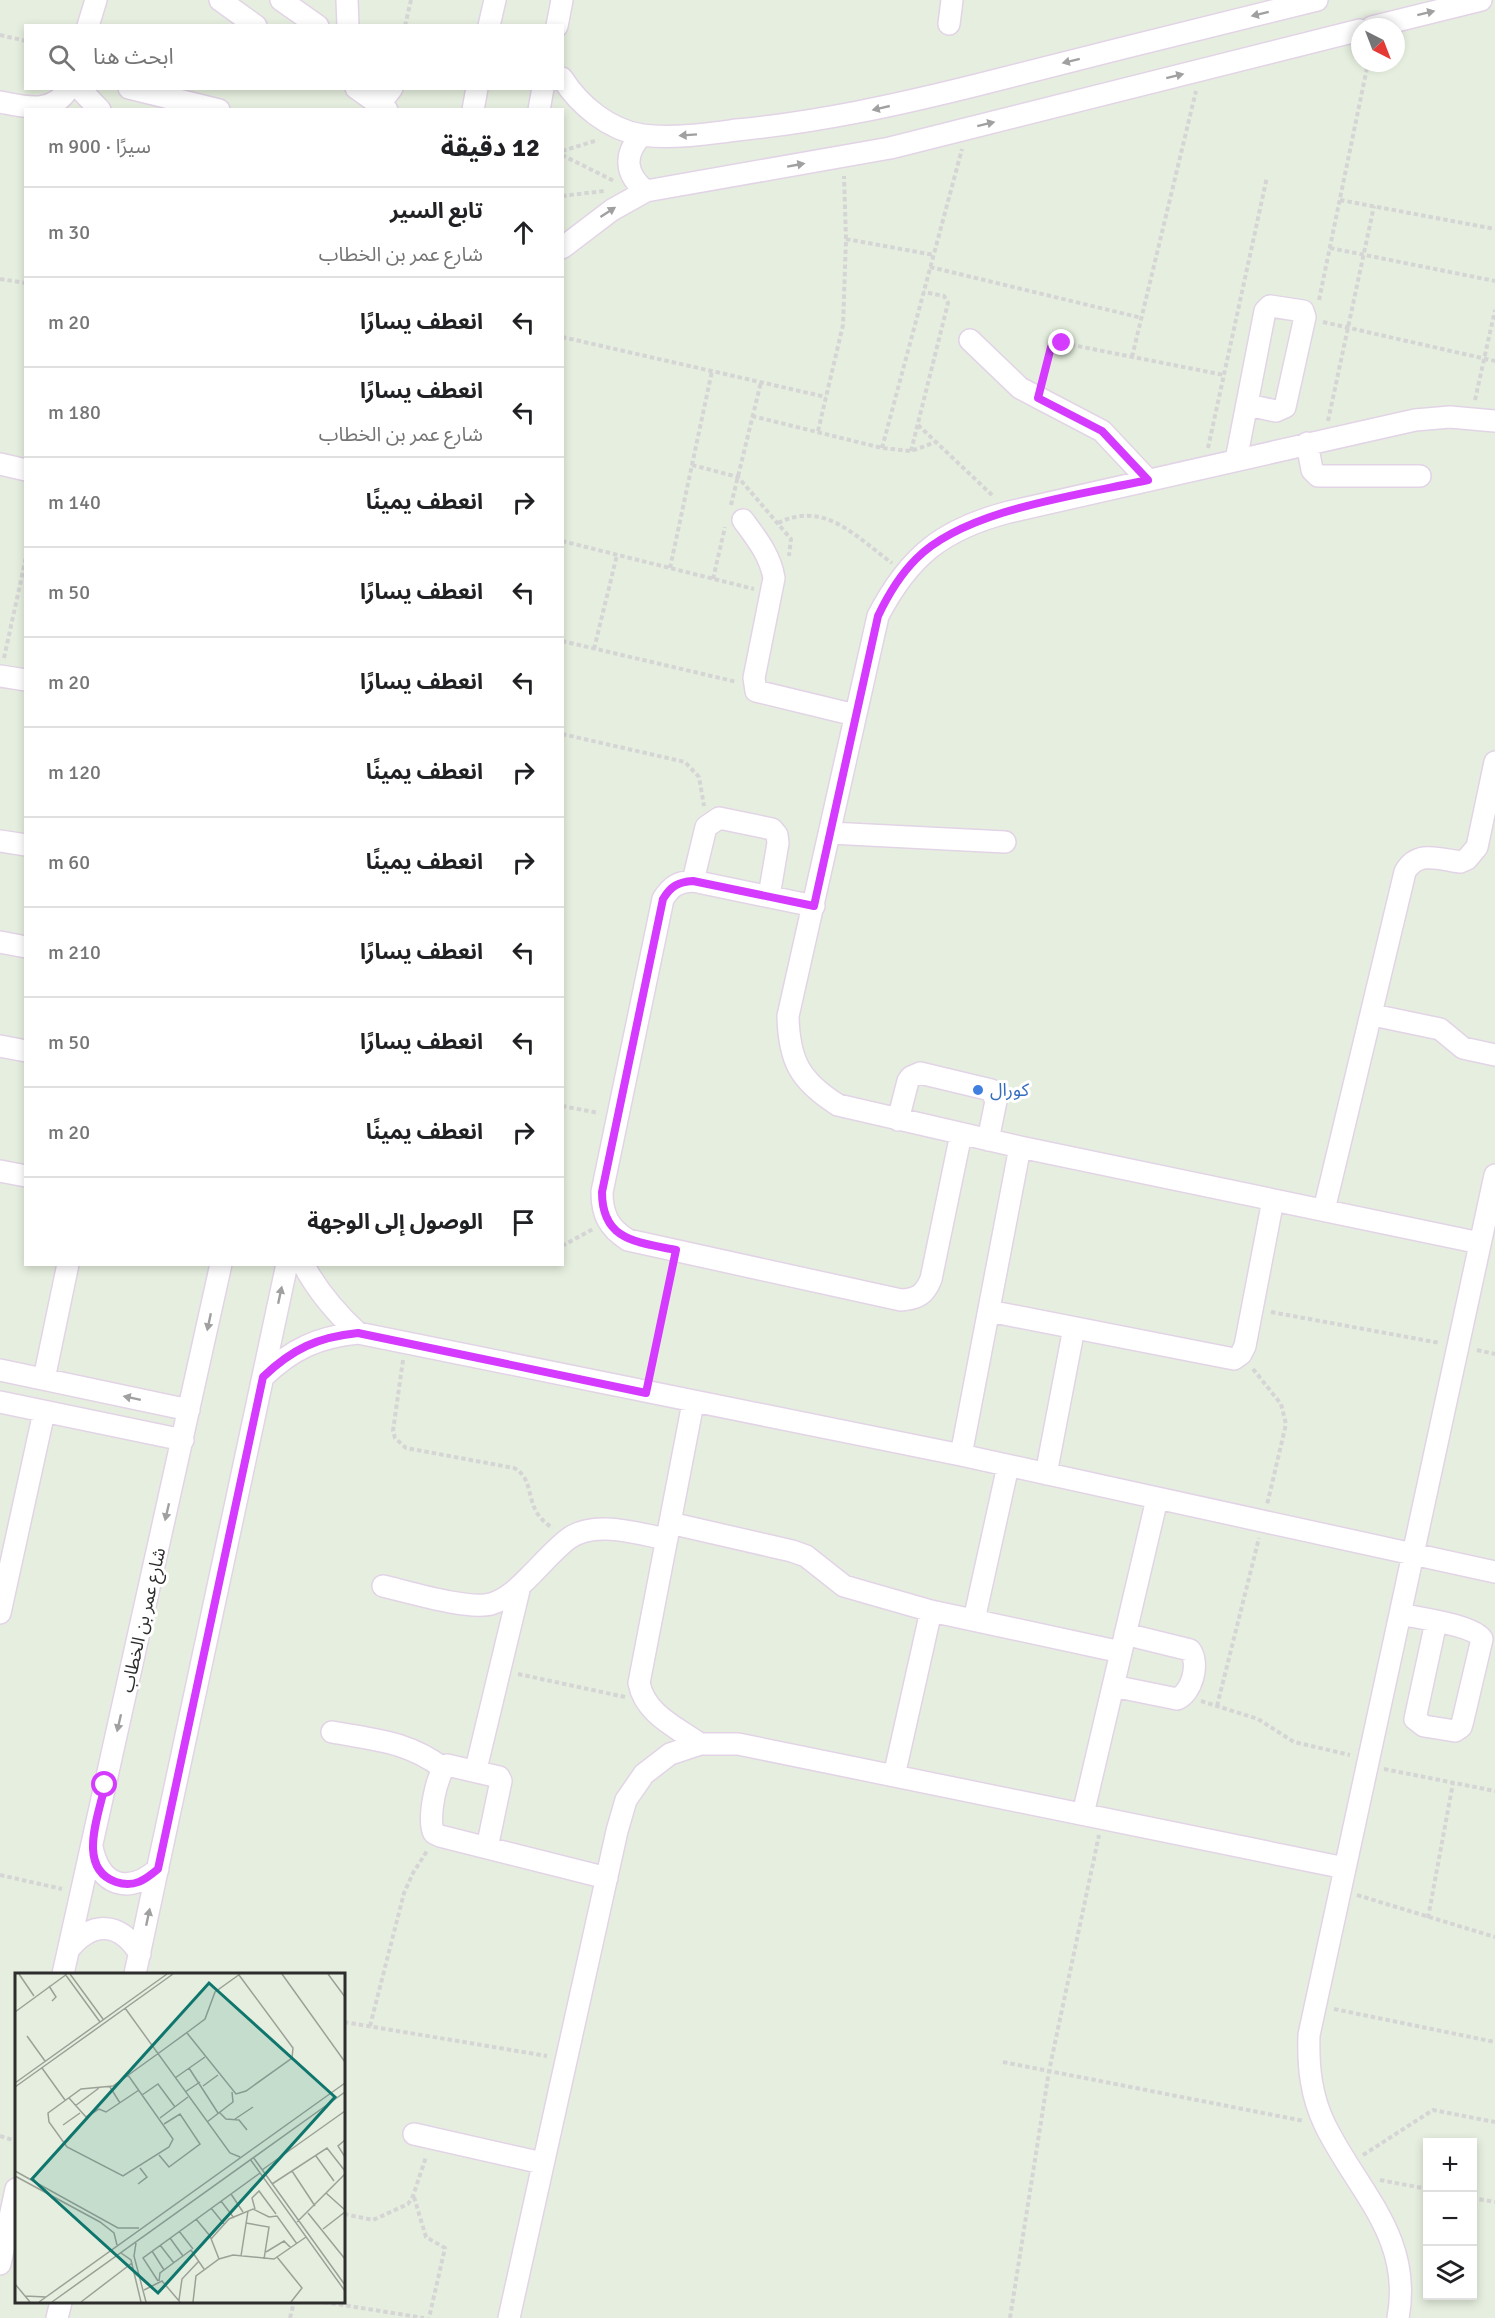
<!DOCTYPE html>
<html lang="ar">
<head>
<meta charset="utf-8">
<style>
	:root { --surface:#fff; --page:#f2f2f2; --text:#202124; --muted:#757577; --line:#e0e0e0 }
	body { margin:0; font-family:Signika,"Noto Sans Arabic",sans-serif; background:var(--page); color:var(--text); direction:rtl }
	.controls { position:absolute; right:18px; bottom:18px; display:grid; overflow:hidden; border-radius:0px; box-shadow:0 3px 9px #0003 }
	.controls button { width:54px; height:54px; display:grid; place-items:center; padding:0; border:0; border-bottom:2px solid var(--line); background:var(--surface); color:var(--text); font:30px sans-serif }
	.compass { position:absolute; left:1351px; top:18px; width:54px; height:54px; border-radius:50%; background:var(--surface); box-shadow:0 3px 9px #0003; rotate:138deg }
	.stop { position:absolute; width:18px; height:18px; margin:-14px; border:4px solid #d43bff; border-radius:50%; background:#fff }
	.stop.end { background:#d43bff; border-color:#fff; box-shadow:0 2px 6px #0008 }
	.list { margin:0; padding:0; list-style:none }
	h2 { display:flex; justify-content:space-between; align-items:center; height:78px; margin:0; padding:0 24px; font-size:26px }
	h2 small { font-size:20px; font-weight:400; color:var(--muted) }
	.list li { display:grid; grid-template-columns:39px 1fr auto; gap:18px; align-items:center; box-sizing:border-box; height:90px; padding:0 24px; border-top:2px solid var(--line) }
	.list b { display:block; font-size:22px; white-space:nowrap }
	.list p { margin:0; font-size:20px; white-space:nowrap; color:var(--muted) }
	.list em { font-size:20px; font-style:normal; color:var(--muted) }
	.icon { flex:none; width:33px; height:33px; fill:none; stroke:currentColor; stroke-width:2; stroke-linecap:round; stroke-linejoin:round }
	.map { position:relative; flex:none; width:1495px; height:2318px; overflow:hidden; direction:ltr }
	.search { position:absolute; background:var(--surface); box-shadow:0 3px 9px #0003; left:24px; top:24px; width:540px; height:66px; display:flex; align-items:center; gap:15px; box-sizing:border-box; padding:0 21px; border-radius:0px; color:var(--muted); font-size:22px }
	.panel { position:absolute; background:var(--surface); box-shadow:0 3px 9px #0003; left:24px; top:108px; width:540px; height:1158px; border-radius:0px; direction:rtl }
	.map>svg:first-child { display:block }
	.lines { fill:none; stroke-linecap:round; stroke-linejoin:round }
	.minor-casing { stroke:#e2d4e6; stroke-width:24 }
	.path { stroke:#d5d5d5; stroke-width:4; stroke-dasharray:4.5 3; stroke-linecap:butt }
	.minor { stroke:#fff; stroke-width:21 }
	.oneway { fill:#a0a0a0 }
	.route { stroke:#d43bff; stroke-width:8 }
	.shop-dot { fill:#3f7fe0; stroke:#fff; stroke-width:2 }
	.labels { text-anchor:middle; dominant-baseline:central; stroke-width:6; stroke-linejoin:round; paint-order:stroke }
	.shop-label { font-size:18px; fill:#366cbe; stroke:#fff; text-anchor:start }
	.street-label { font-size:18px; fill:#2d2d2d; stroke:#fff }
	.inset-road { fill:none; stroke:#9ca198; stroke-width:1.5 }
	.view { fill:#0f766e; fill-opacity:0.15; stroke:#0f766e; stroke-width:3 }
	.inset-edge { fill:none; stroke:#2d2d2d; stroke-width:3 }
</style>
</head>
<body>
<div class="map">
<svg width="1495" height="2318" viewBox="0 0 1495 2318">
	<rect width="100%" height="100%" fill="#e6efdf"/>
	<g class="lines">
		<!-- minor casing -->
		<g class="minor-casing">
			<path id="minor" d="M 220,0 L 256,26
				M 281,0 L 318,26
				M 347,0 L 348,26
				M 949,24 L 952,0
				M 88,26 L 96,0
				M 489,26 L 495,0
				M 557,26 L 562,0
				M 1372,27 L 1481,0
				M 562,78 C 579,105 609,130 642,135 C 672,139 706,134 737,130 C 819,122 897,105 977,85 C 1090,56 1204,28 1317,0
				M 79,88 L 100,110
				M 129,88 L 219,110
				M 356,88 L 387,110
				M 0,102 C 26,107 52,115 69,88
				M 380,104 L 392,88
				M 473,110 L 477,88
				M 539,110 L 543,88
				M 642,135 C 623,154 625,175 646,191
				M 562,248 L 612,210 L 646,191 L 890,148 L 1360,30
				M 970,340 L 1020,388 L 1102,431 L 1148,480
				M 1307,443 L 1312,470 L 1318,476 L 1420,476
				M 1236,460 L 1265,311 L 1270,306 L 1303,311 L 1305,317 L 1285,407 L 1276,411 L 1248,405
				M 0,464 L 26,470
				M 743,520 C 757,539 770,555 774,578 L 754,678 L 756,691 L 855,715
				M 0,676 L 26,680
				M 830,833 L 1005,842
				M 0,841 L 26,845
				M 693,881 L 706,827 L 719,818 L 772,829 L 777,835 L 778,843 L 769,896
				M 814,906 L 693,881 C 678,882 671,886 663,899 L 602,1192 C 602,1215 609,1228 628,1240 L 901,1300 C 918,1299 925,1294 931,1279 L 961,1134
				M 0,942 L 26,947
				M 1373,1015 L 1440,1029 L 1463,1048 L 1495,1055
				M 0,1046 L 26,1051
				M 898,1120 L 908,1081 L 911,1077 L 920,1073 L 991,1090 L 996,1101 L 988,1140
				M 0,1171 L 26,1176
				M 1324,1210 L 1405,872 C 1417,850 1439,859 1460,862 L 1467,859 L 1477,847 L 1495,762
				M 1480,1243 L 1020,1147 L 838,1105 C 800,1081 789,1061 788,1016 L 878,616 C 909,556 943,529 1009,512 L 1415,420 L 1450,417 L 1495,421
				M 303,1264 C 318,1292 335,1312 358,1333
				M 989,1311 L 1234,1359 L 1241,1354 L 1245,1346 L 1273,1200
				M 0,1370 L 189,1410
				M 263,1377 C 292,1349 318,1337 358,1333 L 961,1455 L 1495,1572
				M 44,1379 L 68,1264
				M 0,1402 L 183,1440
				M 693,1403 L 639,1683 C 645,1714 676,1727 700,1744
				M 961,1455 L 1020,1147
				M 1046,1474 L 1074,1328
				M 670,1523 L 792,1551 L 806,1556 L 844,1586 L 931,1611 L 1121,1652
				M 383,1586 C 409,1592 467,1610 491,1604 C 508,1599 520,1586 532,1574 C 543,1563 555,1549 568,1539 C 594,1519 638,1534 667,1539
				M 0,1613 L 44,1412
				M 1400,1614 C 1418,1618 1474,1625 1482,1639 L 1463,1720 L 1461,1727 L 1455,1731 L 1424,1726 L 1415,1719 L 1436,1622
				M 974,1620 L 1008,1466
				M 1113,1686 L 1177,1699 C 1192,1693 1200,1663 1190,1650 L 1125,1634
				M 332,1732 C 375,1740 407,1741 443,1768
				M 476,1769 L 520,1586
				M 894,1776 L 931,1611
				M 1083,1814 L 1157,1499
				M 92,1847 C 100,1886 128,1895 158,1869
				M 487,1848 L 501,1781 L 499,1777 L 447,1765 C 436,1773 427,1822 434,1833 L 440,1836 L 607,1878
				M 69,1949 C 93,1920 120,1922 140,1954
				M 63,1974 L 221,1264
				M 135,1974 L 287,1264
				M 414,2134 L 542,2163
				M 0,2264 L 16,2189
				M 57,2318 L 61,2302
				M 509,2318 L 617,1831 L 626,1800 L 644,1774 L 670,1754 L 700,1744 L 738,1744 L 1345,1868
				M 1398,2318 C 1413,2237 1358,2192 1325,2125 C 1311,2096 1308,2067 1309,2035 L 1495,1175"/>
		</g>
		<!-- path -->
		<path class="path" d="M 405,26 L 411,0
			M 0,35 L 26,41
			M 562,151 L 598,140
			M 562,155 L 614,181
			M 562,196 L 604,191
			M 1340,200 L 1495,229
			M 846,239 L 934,255
			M 1330,248 L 1495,281
			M 930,267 L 1142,318
			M 0,279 L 26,283
			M 1319,300 L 1368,63
			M 1323,322 L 1495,361
			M 562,337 L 826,397
			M 1132,357 L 1196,91
			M 1043,378 L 1051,347 L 1062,343 L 1224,375
			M 1475,400 L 1495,310
			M 752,416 L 882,448 L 911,451 L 936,442
			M 1328,421 L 1374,206
			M 918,425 L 993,496
			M 818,431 L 843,325 L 846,239 L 844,176
			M 882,448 L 962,149
			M 1208,448 L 1267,177
			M 911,451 L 948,303 L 944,296 L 924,292
			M 692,465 L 738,477 L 791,539 L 789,556
			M 731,505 L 761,382
			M 778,523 C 825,500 856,537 892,563
			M 562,541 L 754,589
			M 670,568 L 712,371
			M 713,579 L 725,527
			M 562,641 L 737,682
			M 594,649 L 617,555
			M 4,658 L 26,557
			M 562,734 L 685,762 L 699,777 L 704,806
			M 562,1106 L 599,1113
			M 562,1246 L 593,1229
			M 1271,1312 L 1440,1343
			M 1477,1350 L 1495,1354
			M 403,1360 L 393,1431 L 395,1438 L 406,1448 L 514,1468 C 538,1481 521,1509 553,1528
			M 1253,1369 L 1281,1404 L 1286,1424 L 1267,1505
			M 650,1373 L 672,1269
			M 518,1674 L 625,1697
			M 1201,1701 L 1258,1719 L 1294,1742 L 1350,1755
			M 1217,1706 L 1259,1538
			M 1384,1769 L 1495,1791
			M 0,1875 L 62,1889
			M 1357,1895 L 1495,1937
			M 1428,1918 L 1453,1783
			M 1334,2009 L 1495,2042
			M 344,2022 L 547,2056
			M 370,2026 L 404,1893 L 413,1873 L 427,1851
			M 1003,2062 L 1304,2121
			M 0,2136 L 16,2141
			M 1363,2155 L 1433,2110 L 1495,2122
			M 1380,2180 L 1428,2189
			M 414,2197 L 426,2237 L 445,2248 L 429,2318
			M 1472,2198 L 1495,2202
			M 344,2214 L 373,2220 L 408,2204 L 413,2196 L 426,2157
			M 324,2302 L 424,2318
			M 290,2318 L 294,2302
			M 1010,2318 L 1049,2071 L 1099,1835"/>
		<!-- minor -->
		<use href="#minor" class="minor"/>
	</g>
	<!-- one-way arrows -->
	<defs><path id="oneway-solid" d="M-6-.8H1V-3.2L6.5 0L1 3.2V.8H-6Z" transform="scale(1.5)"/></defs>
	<g class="oneway">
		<use href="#oneway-solid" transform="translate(1426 13) rotate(-14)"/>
		<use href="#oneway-solid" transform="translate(1260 14) rotate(166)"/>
		<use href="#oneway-solid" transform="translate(1071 61) rotate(166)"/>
		<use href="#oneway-solid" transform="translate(1175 76) rotate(-14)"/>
		<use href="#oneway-solid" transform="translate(881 108) rotate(167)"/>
		<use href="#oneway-solid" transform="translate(986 124) rotate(-14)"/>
		<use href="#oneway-solid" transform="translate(688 135) rotate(176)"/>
		<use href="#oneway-solid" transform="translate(796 165) rotate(-10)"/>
		<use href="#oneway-solid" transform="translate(608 212) rotate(-33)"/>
		<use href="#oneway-solid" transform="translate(280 1295) rotate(-78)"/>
		<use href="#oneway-solid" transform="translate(209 1322) rotate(102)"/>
		<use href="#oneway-solid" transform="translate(132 1398) rotate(-168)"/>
		<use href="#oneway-solid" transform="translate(167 1512) rotate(103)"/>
		<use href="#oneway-solid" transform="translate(119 1723) rotate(103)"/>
		<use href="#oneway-solid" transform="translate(148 1917) rotate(-78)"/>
	</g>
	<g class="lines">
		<!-- route -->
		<path class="route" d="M 105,1785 C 99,1815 76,1868 116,1882 C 134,1888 145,1880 158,1869 L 263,1377 C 292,1349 318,1337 358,1333 L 646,1393 L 676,1250 C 637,1242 602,1241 602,1192 L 663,899 C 671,886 678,882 693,881 L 814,906 L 878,616 C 888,595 899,576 916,559 C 965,509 1080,495 1148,480 L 1102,431 L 1038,398 L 1051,347 L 1062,343"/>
	</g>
	<!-- markers -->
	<circle class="shop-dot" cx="978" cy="1090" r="6"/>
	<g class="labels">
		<!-- shop labels -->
		<g class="shop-label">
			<text x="990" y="1090">كورال</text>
		</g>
		<!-- street labels -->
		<g class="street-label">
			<text transform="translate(143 1620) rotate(-77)">شارع عمر بن الخطاب</text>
		</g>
	</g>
	<!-- overview -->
	<g transform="translate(15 1973)">
		<rect width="330" height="330" fill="#e6efdf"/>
		<path class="inset-road" d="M 4,1 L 19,23M 50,1 L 85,49M 55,1 L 88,46M 267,1 L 330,89M 313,1 L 330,24M 34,13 L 41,24 L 37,28M 110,35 L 215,180 L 225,184M 0,39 L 52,1M 172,60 L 221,121 L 231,118 L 277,85 L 278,75 L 224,2M 12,63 L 30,88M 27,95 L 50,127M 174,95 L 203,140M 113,102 L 158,166 L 154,174 L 108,203 L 52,174 L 34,149 L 33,140 L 66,116 L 98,113 L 148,77 L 174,58 L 190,46 L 200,19 L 225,1M 160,105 L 190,84M 0,110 L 152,1M 188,113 L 203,102M 0,114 L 158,1M 95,114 L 105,130M 170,119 L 185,109M 127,122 L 143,111 L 160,134M 54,125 L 71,144 L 84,136 L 91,139 L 124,117M 60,133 L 84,115M 204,139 L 211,146 L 224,147 L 232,157M 145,145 L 173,124M 220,146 L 238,134M 192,149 L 218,129 L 217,119M 48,152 L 65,140M 330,167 L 323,173 L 330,184M 144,182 L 154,194 L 185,171 L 165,141 L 149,151M 301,183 L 319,208M 238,184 L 330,312M 235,186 L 330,318M 247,197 L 330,138M 0,198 L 103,255 L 124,255M 277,198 L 300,233M 0,203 L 85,249 L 99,260 L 102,272M 123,211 L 132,204 L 125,195M 257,211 L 312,175 L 330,198M 311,220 L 330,237M 216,221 L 228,239M 206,228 L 219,245M 196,235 L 209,251M 240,236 L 237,225 L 244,218 L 261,241M 293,240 L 330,286M 181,246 L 195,263 L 204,286M 282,249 L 330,201M 231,250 L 254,254 L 249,286M 308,256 L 330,239M 164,258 L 178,276M 155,265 L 168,283M 196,266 L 214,246 L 238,236 L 254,244 L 262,243 L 282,271M 121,270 L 119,283 L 131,329M 145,272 L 159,290M 137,278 L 149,297M 251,279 L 269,268 L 276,275M 106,280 L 116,287 L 126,329M 226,283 L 233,238M 262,284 L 287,315 L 276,329M 143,308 L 128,285 L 245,200M 144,308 L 145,300 L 176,277 L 189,296M 0,311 L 15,329M 129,317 L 147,308 L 165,329M 10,323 L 31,324M 164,327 L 167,306 L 184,288M 24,329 L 330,110M 37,329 L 330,119M 66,329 L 117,290M 178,329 L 181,303 L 204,286 L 218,282 L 259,286 L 291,264"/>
		<path class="view" d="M 194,10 L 320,124 L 143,320 L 17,206 Z"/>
		<rect width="330" height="330" class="inset-edge"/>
	</g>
</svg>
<div class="controls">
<button>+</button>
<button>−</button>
<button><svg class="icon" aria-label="layers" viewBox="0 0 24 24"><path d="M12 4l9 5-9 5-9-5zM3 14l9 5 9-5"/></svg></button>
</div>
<svg class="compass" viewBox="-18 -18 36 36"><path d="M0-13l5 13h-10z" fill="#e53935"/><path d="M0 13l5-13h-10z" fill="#757577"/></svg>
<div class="stop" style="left:105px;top:1785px"></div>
<div class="stop end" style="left:1062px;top:343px"></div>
<div class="search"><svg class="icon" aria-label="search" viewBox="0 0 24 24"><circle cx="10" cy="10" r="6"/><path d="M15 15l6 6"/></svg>ابحث هنا</div>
<section class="panel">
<h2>12 دقيقة<small>سيرًا · 900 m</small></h2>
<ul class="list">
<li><svg class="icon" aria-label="ahead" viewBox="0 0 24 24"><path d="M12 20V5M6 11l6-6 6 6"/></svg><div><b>تابع السير</b><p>شارع عمر بن الخطاب</p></div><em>30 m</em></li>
<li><svg class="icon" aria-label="left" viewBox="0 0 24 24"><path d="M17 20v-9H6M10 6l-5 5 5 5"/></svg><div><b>انعطف يسارًا</b></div><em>20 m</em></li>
<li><svg class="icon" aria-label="left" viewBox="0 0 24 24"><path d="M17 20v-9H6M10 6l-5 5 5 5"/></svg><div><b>انعطف يسارًا</b><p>شارع عمر بن الخطاب</p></div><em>180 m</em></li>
<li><svg class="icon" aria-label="right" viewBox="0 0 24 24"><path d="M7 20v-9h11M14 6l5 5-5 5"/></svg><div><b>انعطف يمينًا</b></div><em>140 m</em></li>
<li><svg class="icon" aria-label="left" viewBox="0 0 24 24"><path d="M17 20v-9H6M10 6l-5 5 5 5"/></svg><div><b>انعطف يسارًا</b></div><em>50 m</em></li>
<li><svg class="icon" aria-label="left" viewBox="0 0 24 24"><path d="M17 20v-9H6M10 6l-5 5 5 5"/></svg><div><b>انعطف يسارًا</b></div><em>20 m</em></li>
<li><svg class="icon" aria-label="right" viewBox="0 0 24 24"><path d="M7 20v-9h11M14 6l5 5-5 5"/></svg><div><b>انعطف يمينًا</b></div><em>120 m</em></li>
<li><svg class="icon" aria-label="right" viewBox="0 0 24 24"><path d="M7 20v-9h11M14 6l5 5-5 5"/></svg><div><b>انعطف يمينًا</b></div><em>60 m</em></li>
<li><svg class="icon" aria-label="left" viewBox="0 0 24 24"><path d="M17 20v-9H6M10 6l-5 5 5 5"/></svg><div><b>انعطف يسارًا</b></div><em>210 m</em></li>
<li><svg class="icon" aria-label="left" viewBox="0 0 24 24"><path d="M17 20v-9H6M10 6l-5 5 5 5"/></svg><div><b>انعطف يسارًا</b></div><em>50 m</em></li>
<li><svg class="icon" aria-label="right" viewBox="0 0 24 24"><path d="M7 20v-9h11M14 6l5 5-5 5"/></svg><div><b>انعطف يمينًا</b></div><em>20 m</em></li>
<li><svg class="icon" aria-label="arrive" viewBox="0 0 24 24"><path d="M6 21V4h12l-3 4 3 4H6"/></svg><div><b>الوصول إلى الوجهة</b></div></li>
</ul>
</section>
</div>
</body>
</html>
